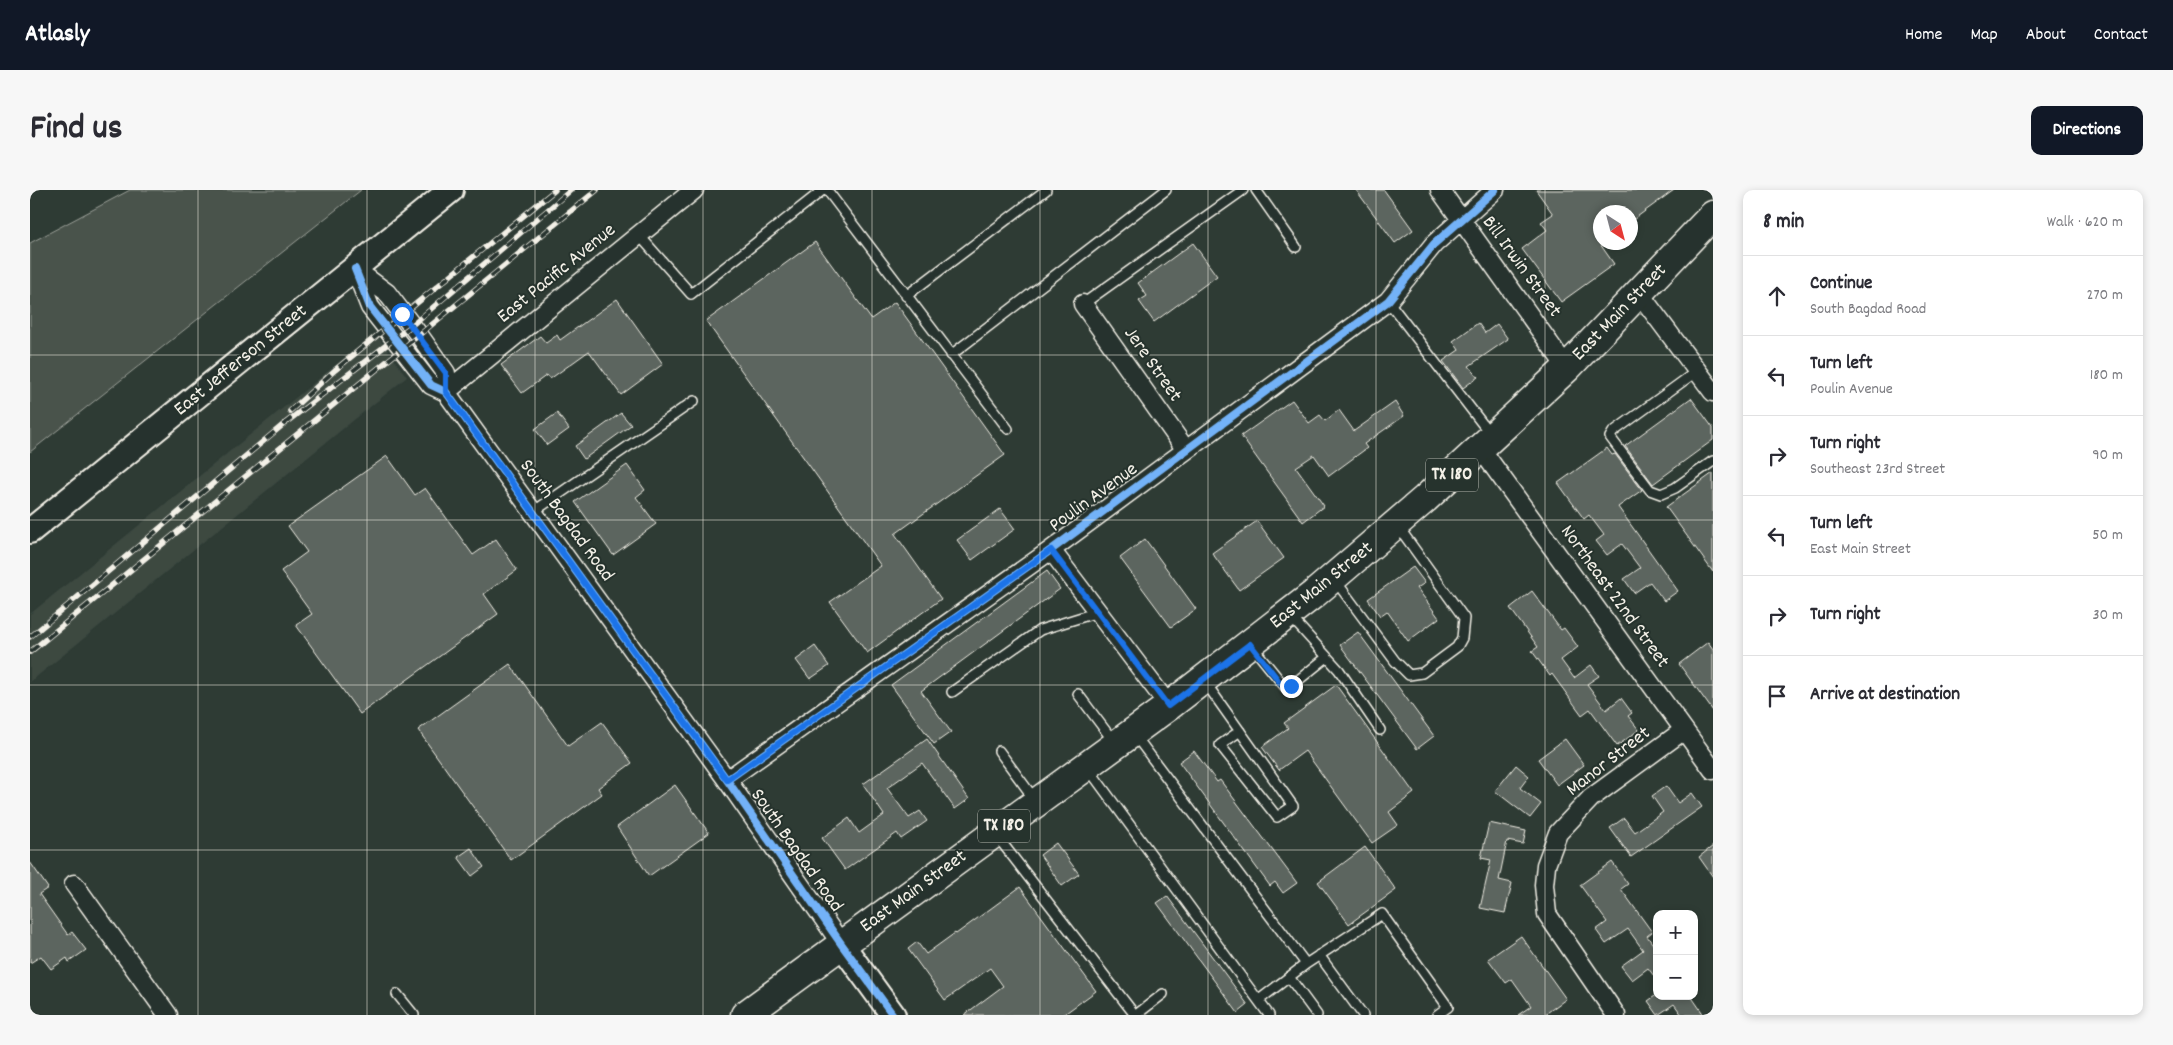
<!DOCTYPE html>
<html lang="en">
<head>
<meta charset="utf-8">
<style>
	:root { --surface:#fff; --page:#f7f7f7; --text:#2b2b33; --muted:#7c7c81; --line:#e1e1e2; --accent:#111827 }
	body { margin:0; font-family:Dekko,sans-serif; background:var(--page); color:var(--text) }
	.controls { position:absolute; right:15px; bottom:15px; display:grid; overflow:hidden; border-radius:10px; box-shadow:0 2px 8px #0003 }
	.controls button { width:45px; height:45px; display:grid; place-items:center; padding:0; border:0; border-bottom:1px solid var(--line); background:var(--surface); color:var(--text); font:25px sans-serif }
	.compass { position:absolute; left:1563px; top:15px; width:45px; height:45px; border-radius:50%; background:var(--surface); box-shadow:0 2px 8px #0003; rotate:144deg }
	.stop { position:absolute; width:15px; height:15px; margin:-11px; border:4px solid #1a73e8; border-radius:50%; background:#fff }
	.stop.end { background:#1a73e8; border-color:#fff; box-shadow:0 1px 5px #0008 }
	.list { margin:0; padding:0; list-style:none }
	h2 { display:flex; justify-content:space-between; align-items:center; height:65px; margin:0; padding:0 20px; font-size:21px }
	h2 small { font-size:16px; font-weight:400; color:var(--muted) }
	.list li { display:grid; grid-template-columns:32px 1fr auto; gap:15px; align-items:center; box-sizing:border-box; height:80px; padding:0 20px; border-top:1px solid var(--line) }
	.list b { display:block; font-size:19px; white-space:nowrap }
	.list p { margin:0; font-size:16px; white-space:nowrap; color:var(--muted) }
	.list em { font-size:16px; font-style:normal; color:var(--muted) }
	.icon { flex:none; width:28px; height:28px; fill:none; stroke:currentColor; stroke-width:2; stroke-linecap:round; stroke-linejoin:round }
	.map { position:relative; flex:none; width:1683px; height:825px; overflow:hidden; border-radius:10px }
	header { display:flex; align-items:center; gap:30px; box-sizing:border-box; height:70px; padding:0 25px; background:var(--accent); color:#fff }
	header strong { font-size:24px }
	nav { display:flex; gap:28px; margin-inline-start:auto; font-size:18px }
	.intro { display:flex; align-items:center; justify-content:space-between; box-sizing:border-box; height:120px; padding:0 30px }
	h1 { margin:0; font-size:35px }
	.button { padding:12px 22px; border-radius:10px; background:var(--accent); color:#fff; font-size:18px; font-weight:700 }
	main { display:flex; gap:30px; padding:0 30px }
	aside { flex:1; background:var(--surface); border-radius:10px; box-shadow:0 2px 8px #0003 }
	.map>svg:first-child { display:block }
	.built { fill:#3c4841 }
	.green { fill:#48524c; stroke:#9ea29a }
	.building { fill:#5c655e; stroke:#f4f1e8 }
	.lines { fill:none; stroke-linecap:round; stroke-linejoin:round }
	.lane-casing { stroke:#f4f1e8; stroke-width:12 }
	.street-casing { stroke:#f4f1e8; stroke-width:21 }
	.secondary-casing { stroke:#f4f1e8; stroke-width:28 }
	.primary-casing { stroke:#f4f1e8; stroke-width:31 }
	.lane { stroke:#26332d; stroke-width:9 }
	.street { stroke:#26332d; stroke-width:18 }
	.secondary { stroke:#26332d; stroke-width:24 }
	.primary { stroke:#26332d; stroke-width:28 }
	.rail-casing { stroke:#f4f1e8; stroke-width:5.5 }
	.rail { stroke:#26332d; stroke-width:4; stroke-dasharray:11; stroke-linecap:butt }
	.cycleway-casing { stroke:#26332d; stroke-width:11 }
	.cycleway { stroke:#73b2f8; stroke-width:8 }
	.route { stroke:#1a73e8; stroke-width:6 }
	.grid { fill:none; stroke:#f4f1e8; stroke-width:1; stroke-opacity:0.55 }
	.labels { text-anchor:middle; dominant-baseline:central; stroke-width:4; stroke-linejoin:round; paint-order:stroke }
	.shield { fill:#26332d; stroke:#b6b8b0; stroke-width:1 }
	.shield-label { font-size:19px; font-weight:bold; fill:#f4f1e8 }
	.street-label { font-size:20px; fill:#f4f1e8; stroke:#26332d }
</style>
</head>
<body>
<header>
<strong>Atlasly</strong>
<nav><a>Home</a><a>Map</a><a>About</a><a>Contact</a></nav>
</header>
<div class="intro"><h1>Find us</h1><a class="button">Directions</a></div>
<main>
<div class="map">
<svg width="1683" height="825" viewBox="0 0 1683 825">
	<rect width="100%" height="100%" fill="#2e3b34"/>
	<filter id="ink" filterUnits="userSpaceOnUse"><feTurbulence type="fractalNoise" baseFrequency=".02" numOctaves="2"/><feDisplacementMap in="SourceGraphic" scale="10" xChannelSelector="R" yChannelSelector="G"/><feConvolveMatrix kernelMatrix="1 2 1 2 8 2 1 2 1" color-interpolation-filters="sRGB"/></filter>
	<g filter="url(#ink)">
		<!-- built -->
		<path class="built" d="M 345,143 L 377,187 L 0,492 L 0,424 Z"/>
		<!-- green -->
		<path class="green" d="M 100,0 L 331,0 L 0,262 L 0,53 Z"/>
		<!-- building -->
		<path class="building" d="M 1326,0 L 1354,0 L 1383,40 L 1365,53 Z
			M 1506,0 L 1644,0 L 1600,32 L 1600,22 L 1570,22 L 1570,54 L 1584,74 L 1531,112 L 1492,59 L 1517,40 L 1511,32 L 1523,24 Z
			M 785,52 L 841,129 L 865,112 L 975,265 L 865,344 L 911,409 L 837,463 L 800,412 L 851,376 L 676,131 Z
			M 1163,53 L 1187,86 L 1124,132 L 1109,111 L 1117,106 L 1108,93 Z
			M 587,109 L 633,174 L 591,205 L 559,161 L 520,189 L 517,185 L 492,203 L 471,175 L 510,146 L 516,153 L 527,145 L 530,150 Z
			M 1448,133 L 1455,143 L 1467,134 L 1478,149 L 1439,176 L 1448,187 L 1433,198 L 1413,171 L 1429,160 L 1423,151 Z
			M 1661,208 L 1683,238 L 1683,250 L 1623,294 L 1595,256 Z
			M 1262,210 L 1279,233 L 1290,225 L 1295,231 L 1309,220 L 1324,241 L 1365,212 L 1374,226 L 1334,254 L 1337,258 L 1299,286 L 1284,265 L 1266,277 L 1294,316 L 1273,332 L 1211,246 Z
			M 527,223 L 539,239 L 517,255 L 505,239 Z
			M 591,223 L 601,235 L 554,269 L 545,256 Z
			M 1577,258 L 1582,265 L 1585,264 L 1612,300 L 1588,317 L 1648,401 L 1634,411 L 1620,392 L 1604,403 L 1594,389 L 1610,378 L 1592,354 L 1577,365 L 1566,351 L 1574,345 L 1559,325 L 1554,329 L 1528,293 Z
			M 357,266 L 385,305 L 395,298 L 443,365 L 466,349 L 487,380 L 454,404 L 468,424 L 330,524 L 266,435 L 282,424 L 251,381 L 277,362 L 258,336 Z
			M 597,275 L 615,300 L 606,307 L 626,334 L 583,365 L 545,312 Z
			M 1683,283 L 1683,382 L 1636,317 Z
			M 970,319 L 985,339 L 942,370 L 927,350 Z
			M 1227,331 L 1254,368 L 1209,400 L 1182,363 Z
			M 1115,349 L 1166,419 L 1141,437 L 1090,368 Z
			M 1383,377 L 1395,393 L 1387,398 L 1409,428 L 1378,451 L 1357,421 L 1350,426 L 1338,409 Z
			M 1017,381 L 1030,399 L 891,501 L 921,542 L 904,554 L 861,495 Z
			M 1502,401 L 1531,440 L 1534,438 L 1548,457 L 1531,470 L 1544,488 L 1561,475 L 1569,486 L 1557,494 L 1576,520 L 1591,508 L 1602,523 L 1598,526 L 1609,540 L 1587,556 L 1560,519 L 1552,525 L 1522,484 L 1520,486 L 1502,461 L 1508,457 L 1480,418 Z
			M 1328,442 L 1404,546 L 1387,559 L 1310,455 Z
			M 1678,452 L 1683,459 L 1683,521 L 1649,474 Z
			M 785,456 L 799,476 L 780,489 L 766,470 Z
			M 480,474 L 538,556 L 572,532 L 602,573 L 568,598 L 572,604 L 481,670 L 388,540 Z
			M 1306,495 L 1384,603 L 1359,622 L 1368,635 L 1342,653 L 1275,561 L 1249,580 L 1232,557 L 1258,538 L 1254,533 Z
			M 897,549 L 939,609 L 925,619 L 892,573 L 857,598 L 879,628 L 890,621 L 897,631 L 871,649 L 867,643 L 815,680 L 792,648 L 819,628 L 829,643 L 854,625 L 833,594 Z
			M 1535,549 L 1554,575 L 1527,595 L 1508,569 Z
			M 1164,561 L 1187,592 L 1190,590 L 1267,693 L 1253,703 L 1245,692 L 1240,696 L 1149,572 Z
			M 1486,575 L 1499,586 L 1490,598 L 1511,614 L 1500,628 L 1465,601 Z
			M 645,595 L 679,643 L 619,686 L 587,637 Z
			M 1636,596 L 1648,613 L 1662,603 L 1672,617 L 1601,667 L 1580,638 L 1594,628 L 1605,642 L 1633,622 L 1622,606 Z
			M 1459,633 L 1496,641 L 1493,654 L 1477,651 L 1469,690 L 1482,693 L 1475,723 L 1450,718 L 1461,670 L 1451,668 Z
			M 1026,653 L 1049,684 L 1032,696 L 1010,665 Z
			M 1683,656 L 1683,687 L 1669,667 Z
			M 1335,657 L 1366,700 L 1319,734 L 1288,692 Z
			M 441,658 L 454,677 L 442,686 L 428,667 Z
			M 0,672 L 18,698 L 9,704 L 38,745 L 42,742 L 56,760 L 39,772 L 37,768 L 21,779 L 11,766 L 0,773 Z
			M 1582,672 L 1598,694 L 1591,699 L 1622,742 L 1617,746 L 1627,760 L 1627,790 L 1618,778 L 1602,790 L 1591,776 L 1613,760 L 1598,739 L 1576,754 L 1566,740 L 1577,732 L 1550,695 Z
			M 990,697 L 1066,801 L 1033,825 L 934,825 L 973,796 L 960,778 L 915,810 L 878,759 L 887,752 L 896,764 L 925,743 L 926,744 Z
			M 1137,706 L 1218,815 L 1208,823 L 1127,713 Z
			M 1491,746 L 1536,809 L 1514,825 L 1488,825 L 1501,816 L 1482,789 L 1476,793 L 1458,769 Z
			M 1625,806 L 1661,806 L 1674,825 L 1652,825 L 1644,814 L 1628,825 L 1618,811 Z"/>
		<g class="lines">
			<!-- lane casing -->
			<g class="lane-casing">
				<path id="lane" d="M 797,0 L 978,239
					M 1226,0 L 1266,57
					M 609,45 L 661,104 L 793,0
					M 876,106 L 1016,0
					M 1358,111 L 1461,245
					M 1053,114 L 1213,0
					M 921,165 L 1136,0
					M 1667,181 L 1583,242 L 1580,247 L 1620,300 L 1631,304 L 1645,298 L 1683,271
					M 503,322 L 664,211
					M 1305,390 L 1365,471 L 1379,485 L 1392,483 L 1427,457 L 1432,448 L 1434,428 L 1367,335
					M 1260,426 L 1309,480 L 1350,540
					M 1221,455 L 1256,498 L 1261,496 L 1297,467
					M 1175,492 L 1263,616 L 1247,627 L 1190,555 L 1210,541
					M 922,502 L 1010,440 L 1068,422
					M 1048,504 L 1084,552
					M 1104,544 L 1276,774 L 1352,724 L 1418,817 L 1407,825
					M 969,561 L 1005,610
					M 1058,578 L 1239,825
					M 966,645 L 1105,825
					M 1289,765 L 1333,825
					M 1259,787 L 1287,825
					M 367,804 L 384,825
					M 1229,810 L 1276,774
					M 1106,825 L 1133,804"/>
			</g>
			<!-- street casing -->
			<g class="street-casing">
				<path id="street" d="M 1410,0 L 1537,178
					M 325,79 L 340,117 L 401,195 L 416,202 L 697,590 L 812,755
					M 326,80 L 357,103 L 389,145 L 416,183 L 416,202
					M 1609,103 L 1683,202
					M 1053,114 L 1156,260
					M 416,202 L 664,0
					M 1451,259 L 1683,580
					M 1021,360 L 1139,516
					M 697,590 L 1021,360 L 1358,111 L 1404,54 L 1465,0
					M 44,694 L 138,825
					M 1586,825 L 1517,724 L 1514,695 L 1516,675 L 1528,643 L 1561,608 L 1654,540"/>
			</g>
			<!-- secondary casing -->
			<g class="secondary-casing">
				<path id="secondary" d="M 0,341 L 421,0
					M 812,755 L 863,825"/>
			</g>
			<!-- primary casing -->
			<g class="primary-casing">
				<path id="primary" d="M 715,825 L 1139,516 L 1284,404 L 1395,309 L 1537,178 L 1683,25"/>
			</g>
			<!-- lane -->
			<use href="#lane" class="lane"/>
			<!-- street -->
			<use href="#street" class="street"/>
			<!-- secondary -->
			<use href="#secondary" class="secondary"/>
			<!-- primary -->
			<use href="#primary" class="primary"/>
			<!-- rail casing -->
			<g class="rail-casing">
				<path id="rail" d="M 260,221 L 305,180 L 525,0
					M 0,447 L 254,234 L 381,136 L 541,0
					M 0,462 L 567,0"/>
			</g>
			<!-- rail -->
			<use href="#rail" class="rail"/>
			<!-- cycleway casing -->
			<g class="cycleway-casing">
				<path id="cycleway" d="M 325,79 L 340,117 L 401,195 L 416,202 L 697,590 L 812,755 L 863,825
					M 697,590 L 1021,360 L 1358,111 L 1404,54 L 1465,0"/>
			</g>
			<!-- cycleway -->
			<use href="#cycleway" class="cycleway"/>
		</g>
	</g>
	<g class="lines" filter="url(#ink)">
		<!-- route -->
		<path class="route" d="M 372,124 L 416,183 L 416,202 L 697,590 L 1021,360 L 1138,516 L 1220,454 L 1252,495 L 1256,498 L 1261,496"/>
	</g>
	<!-- grid -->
	<path class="grid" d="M 168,0 L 168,825M 337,0 L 337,825M 505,0 L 505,825M 673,0 L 673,825M 842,0 L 842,825M 1010,0 L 1010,825M 1178,0 L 1178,825M 1346,0 L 1346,825M 1515,0 L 1515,825M 0,165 L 1683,165M 0,330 L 1683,330M 0,495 L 1683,495M 0,660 L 1683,660"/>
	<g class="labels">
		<!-- shield labels -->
		<g class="shield">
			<rect x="1396" y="268.5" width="52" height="33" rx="4"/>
			<rect x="948" y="619.5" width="52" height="33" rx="4"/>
		</g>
		<g class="shield-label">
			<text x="1422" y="285">TX 180</text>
			<text x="974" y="636">TX 180</text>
		</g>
		<!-- street labels -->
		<g class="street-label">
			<text transform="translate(1491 77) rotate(54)">Bill Irwin Street</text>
			<text transform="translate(527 84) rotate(-39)">East Pacific Avenue</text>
			<text transform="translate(1590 123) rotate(-46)">East Main Street</text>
			<text transform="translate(211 171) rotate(-39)">East Jefferson Street</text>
			<text transform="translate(1122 175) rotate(55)">Jere Street</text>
			<text transform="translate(1064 308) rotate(-36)">Poulin Avenue</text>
			<text transform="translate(536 331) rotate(54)">South Bagdad Road</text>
			<text transform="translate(1292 396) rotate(-39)">East Main Street</text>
			<text transform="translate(1584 407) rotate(54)">Northeast 22nd Street</text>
			<text transform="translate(1579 572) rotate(-38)">Manor Street</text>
			<text transform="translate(766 661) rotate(55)">South Bagdad Road</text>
			<text transform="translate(884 702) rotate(-36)">East Main Street</text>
		</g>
	</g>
</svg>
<div class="controls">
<button>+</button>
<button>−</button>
</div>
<svg class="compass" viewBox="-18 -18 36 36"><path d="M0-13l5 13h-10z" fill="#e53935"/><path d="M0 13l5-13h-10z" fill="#7c7c81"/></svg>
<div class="stop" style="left:372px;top:124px"></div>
<div class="stop end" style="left:1261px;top:496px"></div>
</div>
<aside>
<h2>8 min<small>Walk · 620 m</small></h2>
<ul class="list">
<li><svg class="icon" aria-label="ahead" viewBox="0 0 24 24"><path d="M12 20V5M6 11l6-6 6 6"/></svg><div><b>Continue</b><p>South Bagdad Road</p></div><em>270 m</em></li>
<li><svg class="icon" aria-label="left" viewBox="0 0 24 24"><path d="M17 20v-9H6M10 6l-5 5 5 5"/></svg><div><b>Turn left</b><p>Poulin Avenue</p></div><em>180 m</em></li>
<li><svg class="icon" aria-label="right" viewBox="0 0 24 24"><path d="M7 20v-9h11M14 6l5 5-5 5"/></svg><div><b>Turn right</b><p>Southeast 23rd Street</p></div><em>90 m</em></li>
<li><svg class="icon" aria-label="left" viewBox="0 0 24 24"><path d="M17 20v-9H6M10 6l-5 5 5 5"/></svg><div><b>Turn left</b><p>East Main Street</p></div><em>50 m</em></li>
<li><svg class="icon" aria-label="right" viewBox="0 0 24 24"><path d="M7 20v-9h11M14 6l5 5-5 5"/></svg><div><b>Turn right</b></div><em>30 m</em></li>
<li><svg class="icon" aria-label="arrive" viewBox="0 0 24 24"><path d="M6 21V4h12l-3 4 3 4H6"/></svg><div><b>Arrive at destination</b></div></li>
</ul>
</aside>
</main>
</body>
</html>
